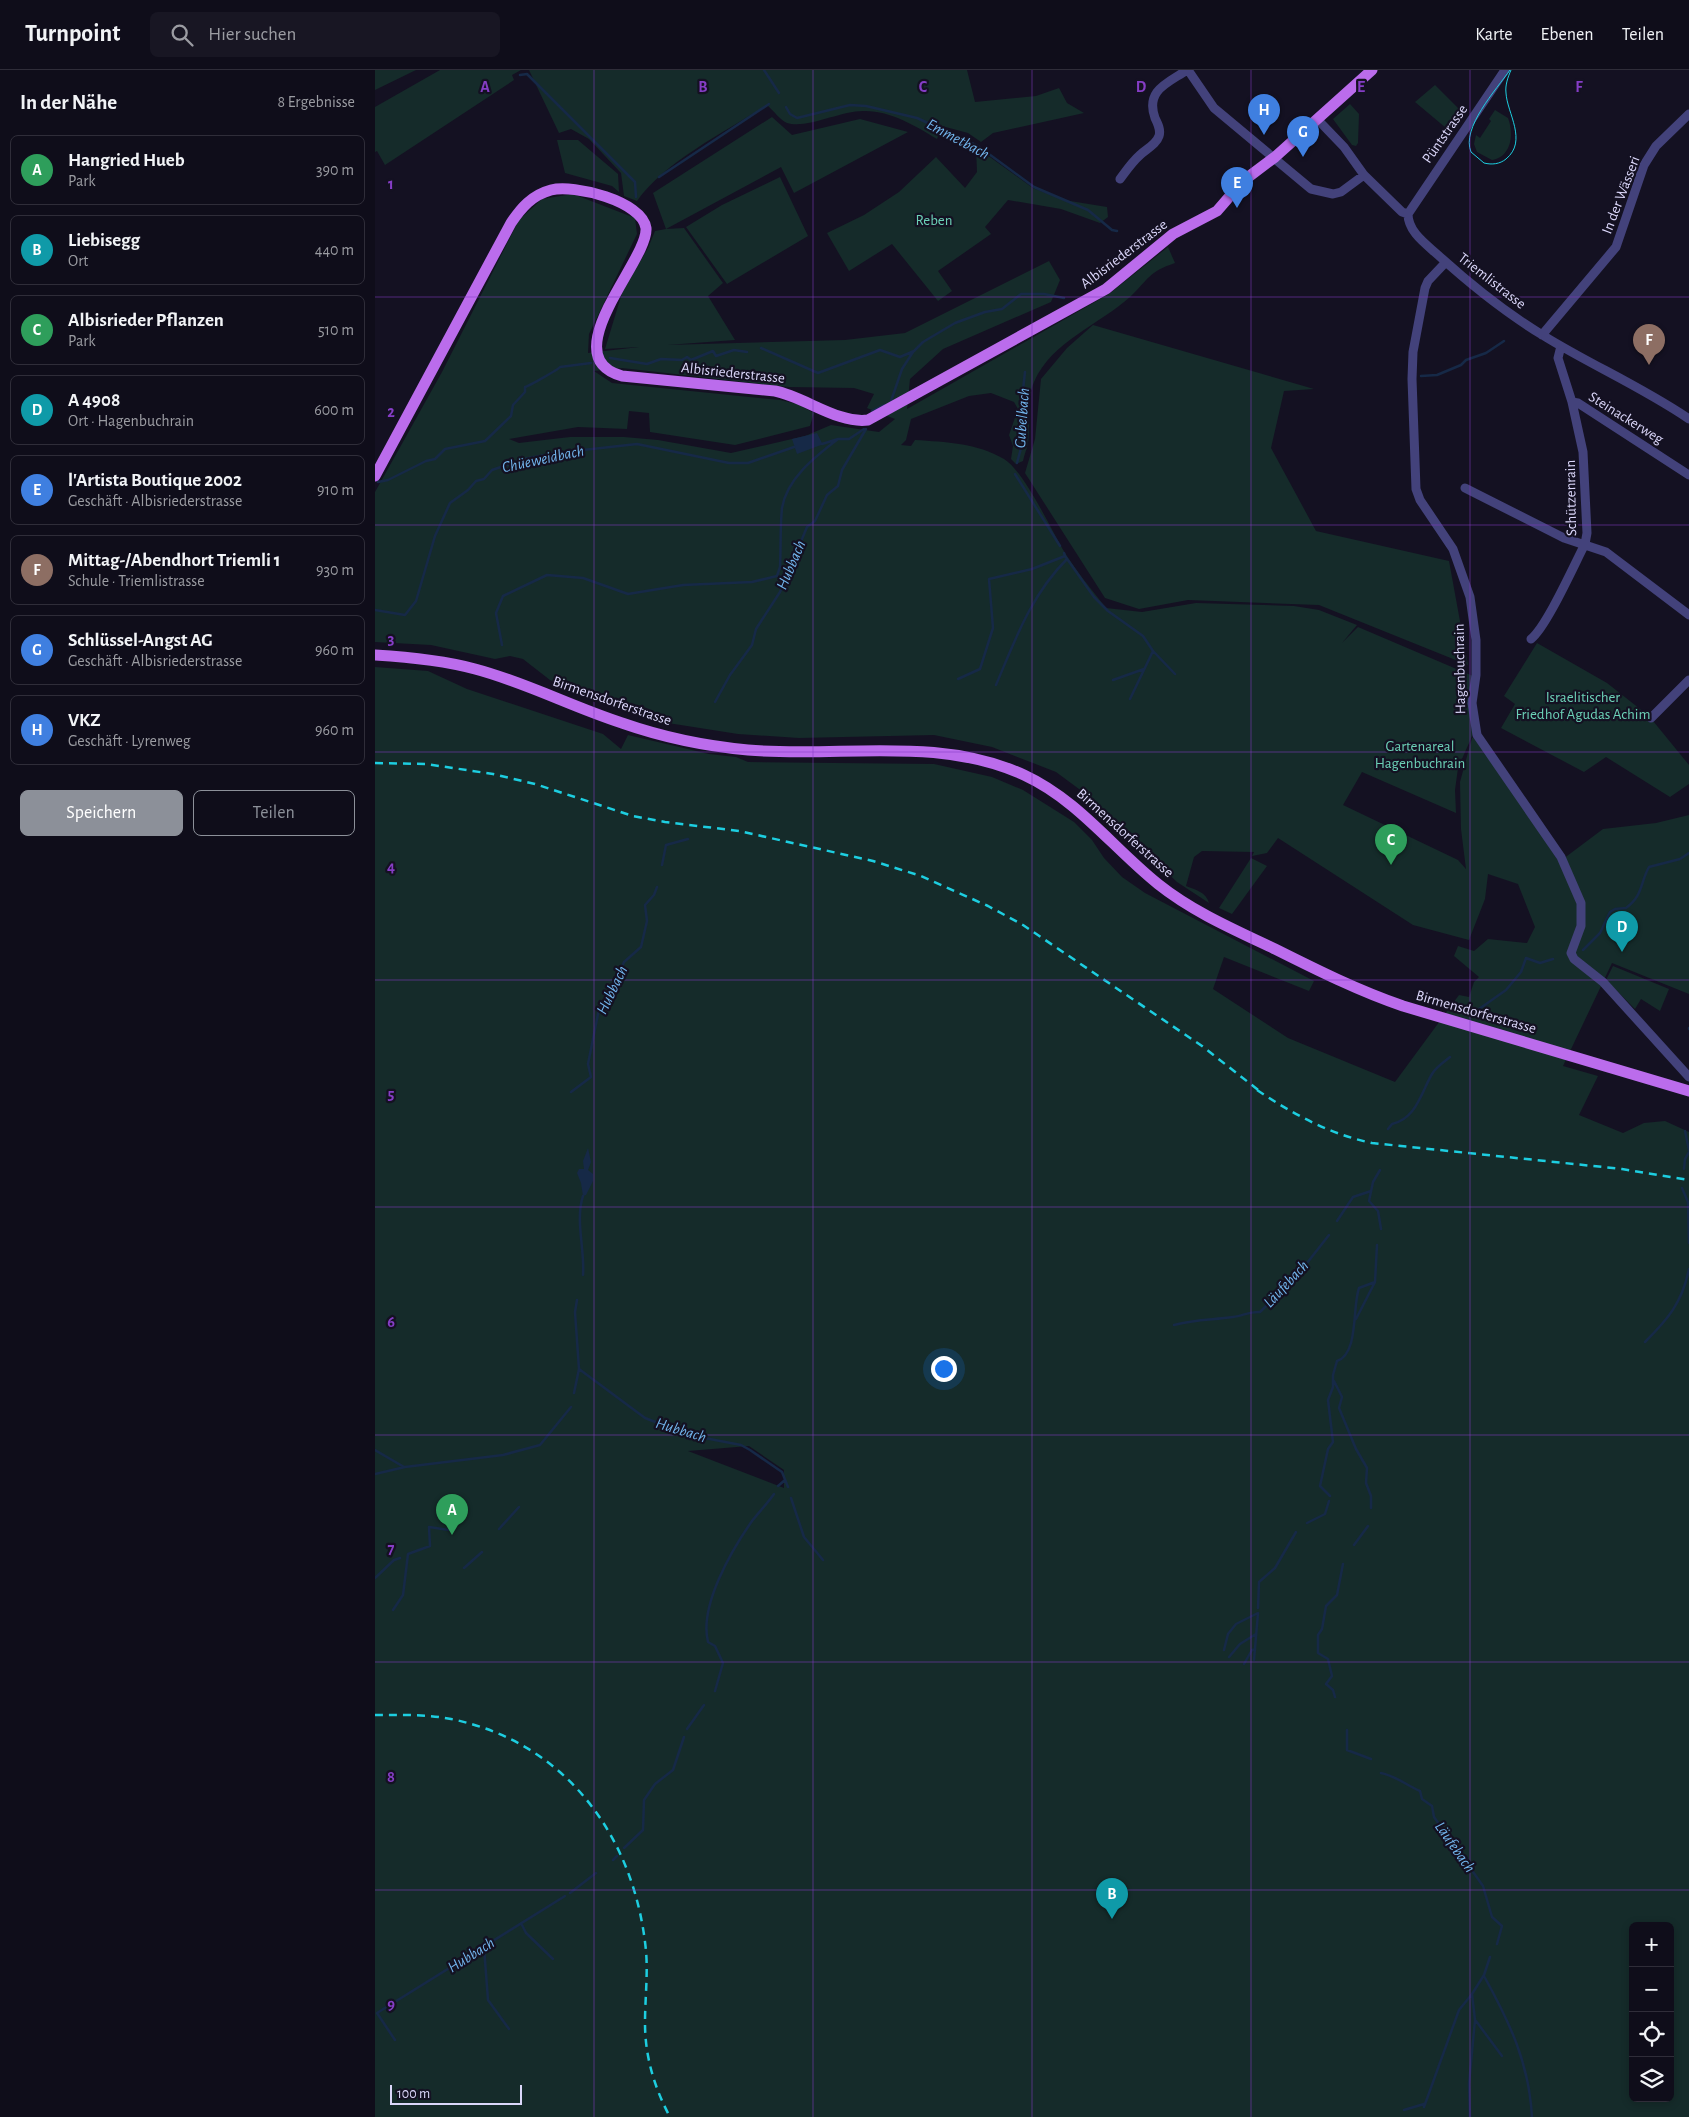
<!DOCTYPE html>
<html lang="de">
<head>
<meta charset="utf-8">
<style>
	:root { --surface:#0f0d1a; --page:#181623; --text:#f1f3f6; --muted:#9b9ca2; --line:#2f2d39; --accent:#8c9099 }
	body { margin:0; font-family:"Alegreya Sans",sans-serif; background:var(--page); color:var(--text) }
	.controls { position:absolute; right:15px; bottom:15px; display:grid; overflow:hidden; border-radius:8px; box-shadow:0 2px 8px #0003 }
	.controls button { width:45px; height:45px; display:grid; place-items:center; padding:0; border:0; border-bottom:1px solid var(--line); background:var(--surface); color:var(--text); font:25px sans-serif }
	.scale { position:absolute; left:15px; bottom:12px; width:132px; box-sizing:border-box; padding-left:5px; border:2px solid #dbd7fa; border-top:0; font-size:14px; line-height:18px; white-space:nowrap; color:#dbd7fa; -webkit-text-stroke:4px #141122; paint-order:stroke }
	.you { position:absolute; left:568px; top:1298px; width:18px; height:18px; margin:-12px; border:4px solid #fff; border-radius:50%; background:#1a73e8; box-shadow:0 0 0 8px #1a73e833 }
	.badge { display:grid; place-items:center; width:32px; height:32px; border-radius:50%; background:var(--accent); color:#fff; font-size:16px; font-weight:700 }
	.pin { position:absolute; translate:-50% -41px; filter:drop-shadow(0 1px 2px #0008) }
	.pin::after { content:''; position:absolute; top:26px; width:18px; height:15px; background:inherit; clip-path:polygon(0 0,100% 0,50% 100%) }
	.list { margin:0; padding:0; list-style:none }
	h2 { display:flex; justify-content:space-between; align-items:center; height:65px; margin:0; padding:0 20px; font-size:21px }
	h2 small { font-size:16px; font-weight:400; color:var(--muted) }
	.list li { display:grid; grid-template-columns:32px 1fr auto; gap:15px; align-items:center; box-sizing:border-box; height:70px; margin:0 10px 10px; padding:0 10px; border:1px solid var(--line); border-radius:8px }
	.list b { display:block; font-size:19px; white-space:nowrap }
	.list p { margin:0; font-size:16px; white-space:nowrap; color:var(--muted) }
	.list em { font-size:16px; font-style:normal; color:var(--muted) }
	.actions { display:flex; gap:10px; padding:15px 20px }
	.actions a { flex:1; padding:11px 0; border:1px solid var(--accent); border-radius:8px; text-align:center; font-size:18px; color:var(--accent) }
	.actions .main { background:var(--accent); color:#fff }
	.icon { flex:none; width:28px; height:28px; fill:none; stroke:currentColor; stroke-width:2; stroke-linecap:round; stroke-linejoin:round }
	.map { position:relative; flex:none; width:1314px; height:2047px; overflow:hidden }
	header { display:flex; align-items:center; gap:30px; box-sizing:border-box; height:70px; padding:0 25px; background:var(--surface); border-bottom:1px solid var(--line) }
	header strong { font-size:24px }
	nav { display:flex; gap:28px; margin-inline-start:auto; font-size:18px }
	.search { width:350px; height:45px; background:var(--page); display:flex; align-items:center; gap:12px; box-sizing:border-box; padding:0 18px; border-radius:8px; color:var(--muted); font-size:19px }
	main { display:flex }
	aside { flex:1; background:var(--surface) }
	.map>svg:first-child { display:block }
	.green { fill:#152b2a; fill-rule:evenodd }
	.water { fill:#162947 }
	.lines { fill:none; stroke-linecap:round; stroke-linejoin:round }
	.stream { stroke:#162947; stroke-width:2.5 }
	.minor { stroke:#43427b; stroke-width:9 }
	.major { stroke:#bb6cec; stroke-width:11 }
	.tram { stroke:#1dcee0; stroke-width:1 }
	.rail { stroke:#1dcee0; stroke-width:2.5; stroke-dasharray:8 6; stroke-linecap:butt }
	.grid { fill:none; stroke:#853dc5; stroke-width:1; stroke-opacity:0.55 }
	.labels { text-anchor:middle; dominant-baseline:central; stroke-width:4.5; stroke-linejoin:round; paint-order:stroke }
	.street-label { font-size:15px; fill:#dbd7fa; stroke:#141122 }
	.park-label { font-size:15px; fill:#6cd1b7; stroke:#141122 }
	.water-label { font-size:16px; font-style:italic; fill:#72b5ed; stroke:#141122 }
	.grid-label { font-size:16px; text-anchor:middle; font-weight:bold; fill:#853dc5; stroke:#141122; stroke-width:4.5; stroke-linejoin:round; paint-order:stroke }
</style>
</head>
<body>
<header>
<strong>Turnpoint</strong>
<div class="search"><svg class="icon" aria-label="search" viewBox="0 0 24 24"><circle cx="10" cy="10" r="6"/><path d="M15 15l6 6"/></svg>Hier suchen</div>
<nav><a>Karte</a><a>Ebenen</a><a>Teilen</a></nav>
</header>
<main>
<aside>
<h2>In der Nähe<small>8 Ergebnisse</small></h2>
<ul class="list">
<li><span class="badge" style="background:#2e9e5b">A</span><div><b>Hangried Hueb</b><p>Park</p></div><em>390 m</em></li>
<li><span class="badge" style="background:#0f9aa8">B</span><div><b>Liebisegg</b><p>Ort</p></div><em>440 m</em></li>
<li><span class="badge" style="background:#2e9e5b">C</span><div><b>Albisrieder Pflanzen</b><p>Park</p></div><em>510 m</em></li>
<li><span class="badge" style="background:#0f9aa8">D</span><div><b>A 4908</b><p>Ort · Hagenbuchrain</p></div><em>600 m</em></li>
<li><span class="badge" style="background:#3f7fe0">E</span><div><b>l'Artista Boutique 2002</b><p>Geschäft · Albisriederstrasse</p></div><em>910 m</em></li>
<li><span class="badge" style="background:#8d6e63">F</span><div><b>Mittag-/Abendhort Triemli 1</b><p>Schule · Triemlistrasse</p></div><em>930 m</em></li>
<li><span class="badge" style="background:#3f7fe0">G</span><div><b>Schlüssel-Angst AG</b><p>Geschäft · Albisriederstrasse</p></div><em>960 m</em></li>
<li><span class="badge" style="background:#3f7fe0">H</span><div><b>VKZ</b><p>Geschäft · Lyrenweg</p></div><em>960 m</em></li>
</ul>
<div class="actions"><a class="main">Speichern</a><a>Teilen</a></div>
</aside>
<div class="map">
<svg width="1314" height="2047" viewBox="0 0 1314 2047">
	<rect width="100%" height="100%" fill="#141122"/>
	<!-- green -->
	<path class="green" d="M 0,0 L 41,0 L 0,20 Z
		M 65,0 L 146,0 L 137,5 L 139,10 L 10,95 L 2,81 L 0,82 L 0,37 Z
		M 154,0 L 592,0 L 600,32 L 661,26 L 684,18 L 692,33 L 709,43 L 618,63 L 606,72 L 593,63 L 567,56 L 562,69 C 541,56 514,40 488,41 C 465,41 432,59 412,53 C 406,51 398,40 392,35 C 351,61 289,92 262,131 L 249,126 L 246,103 L 214,69 L 196,59 L 184,63 Z
		M 1060,15 L 1090,45 L 1077,63 L 1040,32 Z
		M 975,34 L 984,44 L 983,73 L 981,76 L 977,75 L 958,49 Z
		M 1120,40 L 1133,48 C 1139,63 1137,87 1117,90 L 1102,82 L 1099,74 L 1101,65 L 1105,68 L 1116,51 L 1114,49 Z
		M 397,47 L 417,65 L 485,49 L 533,62 L 419,123 L 406,97 L 291,159 L 309,158 L 348,213 L 333,226 L 360,270 L 292,275 L 470,270 L 530,263 L 674,191 L 685,210 L 676,232 L 568,279 L 535,309 L 532,339 L 734,224 L 793,177 L 800,193 C 773,202 774,209 755,227 C 724,255 677,271 659,312 C 651,331 656,352 653,373 C 652,379 649,385 648,391 L 641,394 L 636,389 L 638,376 L 634,365 L 643,339 L 639,332 L 616,323 L 594,326 L 536,349 L 531,370 L 526,375 L 536,376 L 540,370 C 571,372 602,373 629,389 C 650,402 676,460 690,483 C 702,502 717,520 731,538 L 767,542 L 821,533 L 919,536 L 944,540 L 982,555 L 967,573 L 983,557 L 1098,606 L 1098,664 L 1083,698 L 1080,720 L 1081,743 L 987,702 L 968,735 L 1083,790 L 1091,799 L 1086,759 L 1085,712 L 1097,668 L 1099,667 L 1109,683 L 1137,719 L 1184,792 L 1228,759 L 1281,753 L 1314,745 L 1314,924 L 1237,893 L 1188,996 L 1223,1006 L 1204,1045 L 1248,1063 L 1269,1053 L 1290,1051 L 1314,1062 L 1314,2047 L 0,2047 L 0,597 L 53,601 L 92,619 L 228,664 L 246,679 L 253,665 L 334,684 L 361,687 L 373,692 L 559,694 L 617,707 L 648,720 L 699,752 L 717,770 L 729,788 L 747,807 L 770,823 L 939,911 L 934,921 L 849,887 L 838,919 L 913,968 L 1020,1012 L 1084,925 L 1094,927 L 1099,912 L 1104,907 L 1079,886 L 1083,876 L 1099,881 L 1113,869 L 1152,873 L 1160,857 L 1143,814 L 1113,804 L 1110,829 L 1094,870 L 1038,855 L 903,768 L 892,783 L 877,786 L 879,782 L 827,781 L 819,787 L 811,816 C 821,820 831,822 834,833 L 802,812 L 704,719 L 681,702 L 617,677 L 559,665 L 424,668 L 363,664 L 293,653 L 259,644 L 205,623 L 175,610 L 148,589 L 135,586 L 120,589 L 56,575 L 0,572 L 0,422 L 67,302 L 144,150 L 167,129 L 198,124 L 260,148 L 262,164 L 214,264 L 213,283 L 264,277 L 230,279 L 247,223 L 273,178 L 280,161 L 291,159 L 278,123 ZM 247,298 L 414,317 L 479,318 L 499,324 L 492,338 L 520,349 L 504,362 L 456,355 L 430,366 L 356,383 L 283,370 L 249,367 L 195,367 L 144,373 L 134,369 L 203,357 L 252,359 L 254,341 L 274,343 L 275,362 L 360,375 L 435,356 L 439,343 L 422,334 L 405,330 L 237,313 L 219,301 ZM 374,1376 L 409,1400 L 409,1418 L 313,1381 ZM 1258,1856 L 1295,1856 L 1295,2028 L 1258,2028 Z
		M 182,70 L 203,70 L 243,104 L 244,122 L 237,116 L 190,103 Z
		M 601,77 L 658,118 L 689,130 L 732,137 L 733,147 L 725,153 L 686,139 L 633,130 L 610,157 L 616,164 L 563,201 L 577,221 L 563,231 L 517,174 L 474,201 L 452,163 L 489,145 L 524,122 L 561,87 L 590,118 L 602,102 Z
		M 405,107 L 433,166 L 352,214 L 311,157 L 347,135 Z
		M 718,255 L 939,319 L 909,321 L 896,378 L 941,461 L 1074,491 L 1093,595 L 944,535 L 813,530 L 764,539 L 730,528 L 650,403 L 660,369 L 666,309 L 692,278 Z
		M 1162,573 L 1232,613 L 1274,646 L 1314,695 L 1314,714 L 1295,727 L 1231,687 L 1209,702 L 1126,658 L 1140,634 L 1129,626 Z
		M 876,788 L 892,796 L 857,844 L 844,838 Z
		M 1238,896 L 1294,919 L 1285,941 L 1266,929 L 1260,939 L 1231,910 Z"/>
	<!-- water -->
	<path class="water" d="M 442,363 L 447,373 L 446,375 L 422,384 L 417,369 Z
		M 213,1078 L 216,1092 L 213,1100 L 218,1104 L 218,1111 L 211,1125 L 208,1126 L 206,1113 L 202,1103 L 204,1099 L 209,1099 L 208,1091 Z"/>
	<g class="lines">
		<!-- stream -->
		<path class="stream" d="M 389,0 L 404,23
			M 145,5 L 152,4 L 260,112 L 261,127
			M 411,37 L 415,44 L 422,48 L 475,35 L 491,36 L 542,48 L 603,76 L 659,117 L 713,140 L 737,160 L 742,161
			M 284,107 L 394,34
			M 386,278 L 443,303 L 505,280 L 525,287 L 539,281 L 548,272 L 580,253 L 610,242 L 627,239 L 646,224 L 669,224 L 689,228
			M 235,288 L 272,294 L 286,289 L 307,290 L 312,287 L 316,290 L 338,281 L 341,286 L 359,280 L 372,282
			M 1046,306 L 1062,305 L 1086,295 L 1091,290 L 1111,283 L 1129,271
			M 516,331 L 527,299 L 538,282
			M 497,341 L 509,335
			M 447,374 L 463,369 L 474,369 L 489,359
			M 642,393 L 648,371 L 647,356 L 650,342 L 647,329 L 650,302
			M 640,404 L 685,476
			M 3,412 L 13,410 L 51,391 L 60,389 L 70,379 L 110,371 L 136,346 L 138,335 L 150,322 L 150,317 C 154,316 184,299 185,297 L 216,293
			M 690,486 L 719,527 L 733,541 L 768,566 L 778,581 L 800,604
			M 0,540 L 30,545 L 41,531 L 60,466 L 75,433 L 93,420 L 101,411 L 109,409 L 117,400 L 149,389 L 181,383 L 262,374 L 354,393 L 373,393 L 419,377
			M 127,575 L 121,543 L 128,526 L 172,505 L 208,508 L 253,524 L 308,515 L 377,512 L 402,506 L 405,497 C 406,478 405,457 407,438 C 412,408 441,386 463,369
			M 583,609 L 605,599 L 618,558 L 614,509 L 657,499 L 690,486 L 689,483
			M 738,610 L 769,599
			M 621,615 C 640,570 656,525 692,489
			M 755,629 L 778,581
			M 340,632 L 355,605 L 377,575 L 381,559 L 405,522 L 432,457 L 440,451 L 452,425 L 463,416 L 467,400 L 491,359
			M 287,795 L 291,775 L 313,769
			M 1208,880 L 1225,863 L 1235,842 L 1240,839 L 1251,838 C 1268,826 1265,813 1274,797 L 1305,789 L 1314,783
			M 1104,939 L 1131,920 L 1146,902 L 1151,888 L 1165,893 L 1178,889
			M 1314,959 L 1314,958
			M 196,1022 L 216,1007 L 213,994 L 224,939 L 233,930 L 249,892 L 266,877 L 272,851 L 270,835 L 279,825 L 282,817
			M 1013,1059 L 1017,1054 C 1041,1049 1046,1023 1057,1004 C 1061,997 1069,992 1075,987
			M 1310,1061 L 1314,1080
			M 1309,1099 L 1310,1089 L 1314,1082
			M 1005,1100 L 998,1112 L 994,1131 L 1003,1141 L 1006,1159
			M 1307,1118 L 1313,1132 L 1314,1173
			M 208,1126 C 200,1150 210,1180 208,1205
			M 962,1151 L 978,1127 L 996,1121
			M 981,1249 L 1000,1212
			M 799,1255 C 821,1249 837,1250 858,1247 C 868,1246 875,1241 885,1242 L 921,1207 L 954,1165
			M 1270,1272 C 1293,1249 1307,1233 1314,1199
			M 204,1299 L 270,1348 L 314,1365 L 366,1375 L 375,1380 L 407,1402 L 413,1417
			M 959,1311 L 967,1327 L 964,1338 L 981,1379 L 992,1398 L 991,1413 L 996,1426 L 996,1438
			M 199,1323 L 204,1299 L 200,1242 L 202,1230
			M 0,1380 L 29,1397
			M 0,1404 L 30,1397 L 128,1385 L 165,1375 L 196,1337
			M 403,1416 L 410,1410
			M 955,1426 L 945,1416 L 953,1379 L 958,1372 L 953,1330 L 958,1317 L 958,1305 L 962,1291 C 984,1284 977,1237 984,1218 L 1000,1212 L 1002,1175
			M 416,1428 L 429,1467 L 448,1490
			M 932,1453 L 950,1444 L 954,1431
			M 124,1459 L 144,1437
			M 979,1475 L 993,1456
			M 89,1498 L 107,1482
			M 0,1508 L 19,1490 L 25,1488
			M 883,1538 L 884,1512 L 900,1498 L 921,1462
			M 18,1540 L 28,1525 L 33,1484 L 55,1476 L 54,1457 L 74,1460
			M 849,1580 L 853,1564 L 861,1554 L 883,1543 L 879,1590
			M 854,1587 L 865,1574 L 881,1564
			M 869,1594 L 877,1580 L 880,1579
			M 340,1621 L 348,1593 L 340,1576 L 333,1572 C 324,1536 356,1481 377,1451 C 384,1442 392,1434 399,1424
			M 960,1627 L 958,1620 L 951,1614 L 957,1606 L 953,1589 L 943,1583 L 943,1565 L 947,1559 L 951,1536 L 962,1525 L 968,1494
			M 312,1659 L 329,1635
			M 972,1660 L 972,1680 L 996,1689
			M 1006,1703 C 1021,1706 1031,1715 1045,1721 L 1047,1729 L 1057,1736 L 1059,1747 L 1108,1816 L 1117,1847 L 1127,1856 L 1122,1874
			M 249,1778 L 268,1760 L 269,1730 L 280,1714 L 298,1700 L 309,1667
			M 238,1790 L 242,1786
			M 195,1823 L 221,1803
			M 147,1855 L 151,1863 L 178,1889
			M 109,1877 L 113,1930 L 134,1959
			M 1109,1906 C 1135,1953 1154,1993 1157,2047
			M 1101,1951 L 1127,1986
			M 20,1970 L 2,1943 L 190,1826
			M 1049,2037 L 1084,1940 L 1097,1924
			M 1029,2040 L 1049,2034
			M 1095,2047 L 1094,2014 L 1100,1950 L 1097,1924 L 1109,1905 L 1115,1887"/>
		<!-- minor -->
		<path class="minor" d="M 813,0 L 839,38 L 936,119 L 958,124 L 966,122 L 989,105
			M 943,50 L 969,77 L 989,105 L 1027,142 L 1033,144
			M 745,109 C 751,101 757,92 765,85 C 771,79 781,75 784,66 C 786,60 783,54 780,48 C 770,20 793,13 812,0
			M 1033,144 C 1033,162 1051,174 1063,185 C 1096,215 1131,243 1169,266 C 1216,295 1267,317 1314,349
			M 1033,144 L 1130,0
			M 1071,192 L 1053,211 L 1050,218 L 1038,282 L 1037,309 L 1041,419 L 1045,430 L 1078,479 L 1095,527 L 1101,570 L 1101,605 L 1097,633 L 1102,665 L 1186,787 L 1206,833 L 1206,856 L 1196,883 L 1199,889 L 1228,912 L 1314,1007
			M 1167,265 L 1241,177 L 1269,95 L 1281,76 L 1314,44
			M 1197,332 L 1203,333 L 1314,405
			M 1090,418 L 1189,468 L 1231,482 L 1314,545
			M 1156,569 C 1172,556 1199,495 1210,474 L 1212,463 L 1208,382 L 1197,332 L 1183,288 L 1186,276
			M 1276,648 L 1314,610"/>
		<!-- major -->
		<path class="major" d="M 0,406 L 136,153 C 146,138 157,125 176,120 C 199,114 267,131 271,158 C 274,190 177,286 247,306 L 400,321 C 430,327 463,354 493,350 L 731,219 L 798,164 L 842,141 L 868,111 L 900,87 L 997,0
			M 0,585 C 34,587 67,590 100,599 C 150,612 197,637 247,653 C 287,667 330,676 373,680 C 465,688 562,665 649,705 C 703,730 737,777 783,814 C 818,842 860,860 900,879 C 942,900 984,921 1028,936 L 1314,1021"/>
		<!-- tram -->
		<path class="tram" d="M 1135,0 C 1121,20 1086,58 1096,82 L 1109,93 C 1117,95 1125,94 1131,89 C 1153,71 1132,43 1131,23 C 1130,15 1133,7 1136,0"/>
		<!-- rail -->
		<path class="rail" d="M 0,693 L 51,694 L 118,704 L 160,714 L 258,746 L 290,752 L 364,761 L 498,791 L 546,806 L 613,836 L 648,855 L 827,976 L 887,1023
			M 882,1020 C 918,1044 954,1064 997,1073 L 1247,1099 L 1314,1110
			M 0,1645 C 25,1645 51,1644 76,1649 C 191,1672 260,1767 271,1881 C 273,1905 270,1929 270,1953 C 270,1986 279,2017 295,2047"/>
	</g>
	<!-- grid -->
	<path class="grid" d="M 219,0 L 219,2047M 438,0 L 438,2047M 657,0 L 657,2047M 876,0 L 876,2047M 1095,0 L 1095,2047M 0,227 L 1314,227M 0,455 L 1314,455M 0,682 L 1314,682M 0,910 L 1314,910M 0,1137 L 1314,1137M 0,1365 L 1314,1365M 0,1592 L 1314,1592M 0,1820 L 1314,1820"/>
	<g class="labels">
		<!-- street labels -->
		<g class="street-label">
			<text transform="translate(1070 64) rotate(-55)">Püntstrasse</text>
			<text transform="translate(1246 125) rotate(-69)">In der Wässeri</text>
			<text transform="translate(749 184) rotate(-37)">Albisriederstrasse</text>
			<text transform="translate(1117 211) rotate(38)">Triemlistrasse</text>
			<text transform="translate(358 303) rotate(6)">Albisriederstrasse</text>
			<text transform="translate(1251 348) rotate(32)">Steinackerweg</text>
			<text transform="translate(1196 428) rotate(-91)">Schützenrain</text>
			<text transform="translate(1085 599) rotate(-91)">Hagenbuchrain</text>
			<text transform="translate(237 631) rotate(19)">Birmensdorferstrasse</text>
			<text transform="translate(750 763) rotate(42)">Birmensdorferstrasse</text>
			<text transform="translate(1101 942) rotate(16)">Birmensdorferstrasse</text>
		</g>
		<!-- park labels -->
		<g class="park-label">
			<text x="559" y="150">Reben</text>
			<text x="1208" y="627">Israelitischer<tspan x="1208" dy="17">Friedhof Agudas Achim</tspan></text>
			<text x="1045" y="676">Gartenareal<tspan x="1045" dy="17">Hagenbuchrain</tspan></text>
		</g>
		<!-- water labels -->
		<g class="water-label">
			<text transform="translate(583 69) rotate(28)">Emmetbach</text>
			<text transform="translate(647 348) rotate(-86)">Gubelbach</text>
			<text transform="translate(168 389) rotate(-12)">Chüeweidbach</text>
			<text transform="translate(416 495) rotate(-67)">Hubbach</text>
			<text transform="translate(237 920) rotate(-64)">Hubbach</text>
			<text transform="translate(911 1214) rotate(-47)">Läufebach</text>
			<text transform="translate(306 1360) rotate(17)">Hubbach</text>
			<text transform="translate(1080 1777) rotate(55)">Läufebach</text>
			<text transform="translate(96 1885) rotate(-32)">Hubbach</text>
		</g>
	</g>
	<g class="grid-label">
		<text x="110" y="22">A</text>
		<text x="328" y="22">B</text>
		<text x="548" y="22">C</text>
		<text x="766" y="22">D</text>
		<text x="986" y="22">E</text>
		<text x="1204" y="22">F</text>
		<text x="16" y="119">1</text>
		<text x="16" y="347">2</text>
		<text x="16" y="574">3</text>
		<text x="16" y="802">4</text>
		<text x="16" y="1029">5</text>
		<text x="16" y="1257">6</text>
		<text x="16" y="1484">7</text>
		<text x="16" y="1712">8</text>
		<text x="16" y="1939">9</text>
	</g>
</svg>
<div class="controls">
<button>+</button>
<button>−</button>
<button><svg class="icon" aria-label="locate" viewBox="0 0 24 24"><circle cx="12" cy="12" r="6"/><path d="M12 2v4M12 18v4M2 12h4M18 12h4"/></svg></button>
<button><svg class="icon" aria-label="layers" viewBox="0 0 24 24"><path d="M12 4l9 5-9 5-9-5zM3 14l9 5 9-5"/></svg></button>
</div>
<div class="scale">100 m</div>
<div class="you"></div>
<div class="pin badge" style="left:77px;top:1465px;background:#2e9e5b">A</div>
<div class="pin badge" style="left:737px;top:1849px;background:#0f9aa8">B</div>
<div class="pin badge" style="left:1016px;top:795px;background:#2e9e5b">C</div>
<div class="pin badge" style="left:1247px;top:882px;background:#0f9aa8">D</div>
<div class="pin badge" style="left:862px;top:138px;background:#3f7fe0">E</div>
<div class="pin badge" style="left:1274px;top:295px;background:#8d6e63">F</div>
<div class="pin badge" style="left:928px;top:87px;background:#3f7fe0">G</div>
<div class="pin badge" style="left:889px;top:65px;background:#3f7fe0">H</div>
</div>
</main>
</body>
</html>
